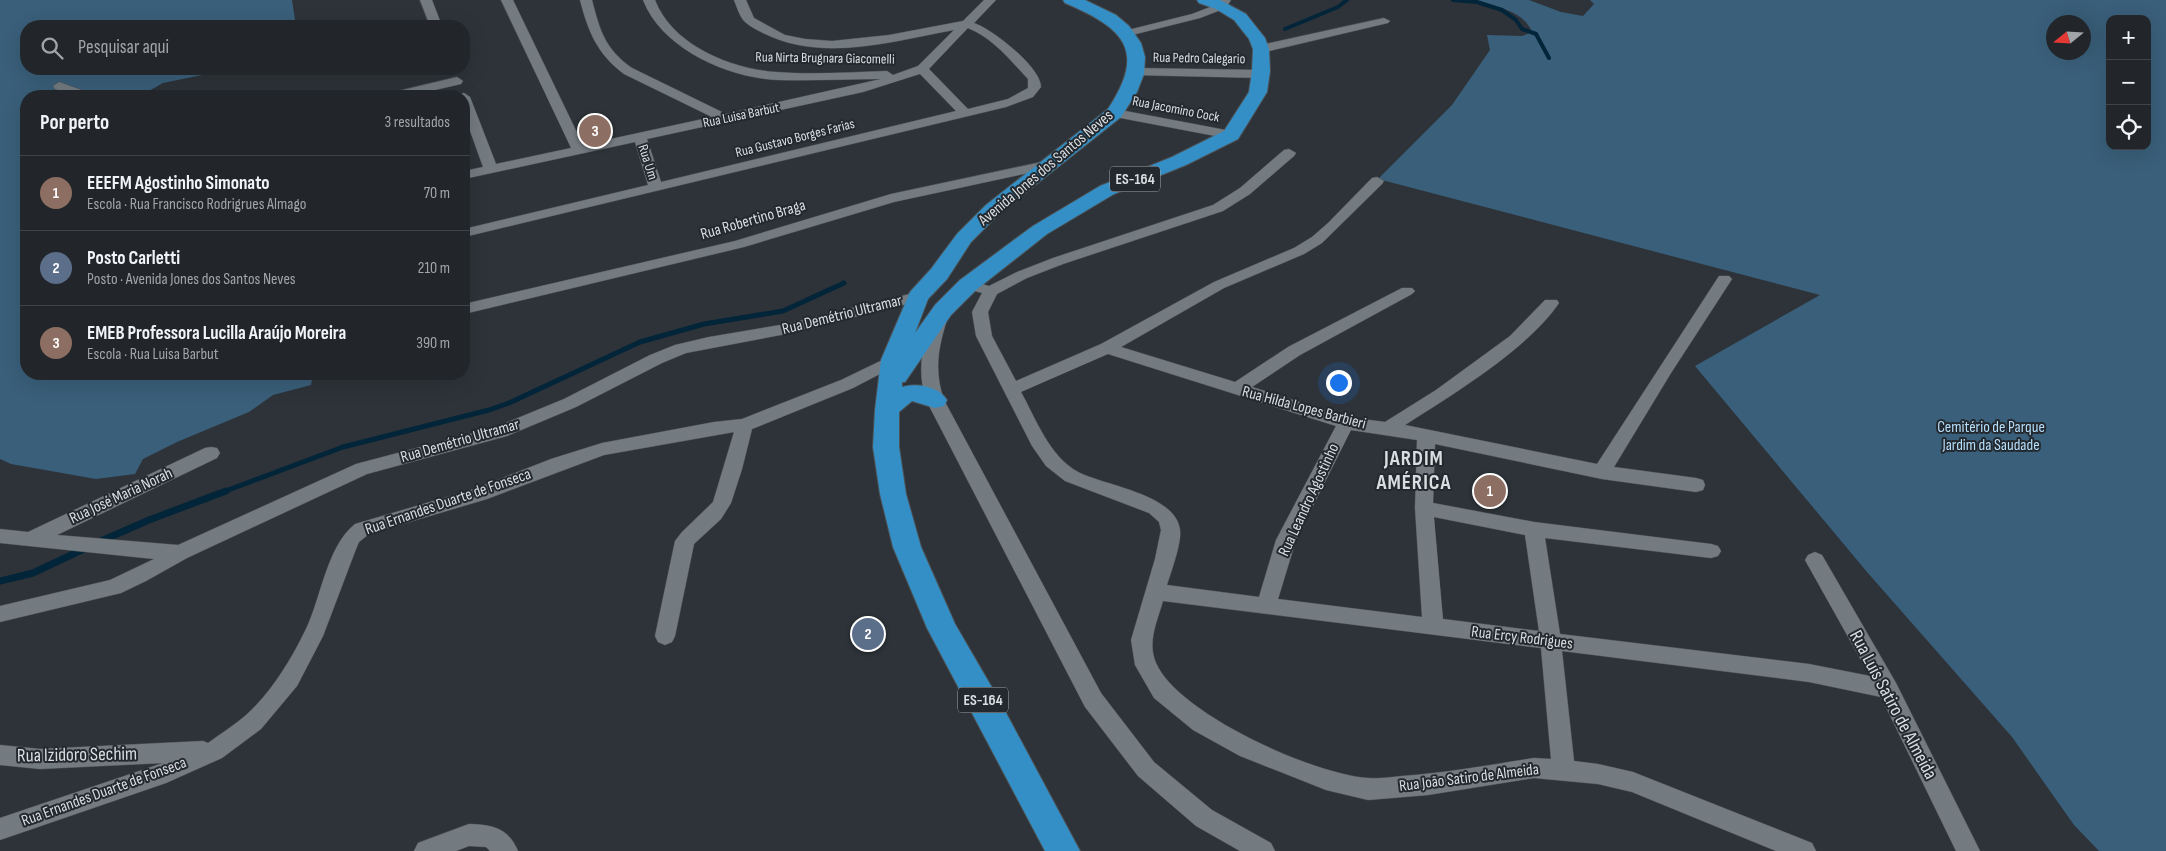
<!DOCTYPE html>
<html lang="pt">
<head>
<meta charset="utf-8">
<style>
	:root { --surface:#22262a; --page:#2a2e32; --text:#f1f3f6; --muted:#a2a5a8; --line:#3f4347; --accent:#8bbbb9 }
	body { margin:0; font-family:"Sofia Sans Condensed",sans-serif; background:var(--page); color:var(--text) }
	.controls { position:absolute; right:15px; top:15px; display:grid; overflow:hidden; border-radius:10px; box-shadow:0 5px 20px #0002 }
	.controls button { width:45px; height:45px; display:grid; place-items:center; padding:0; border:0; border-bottom:1px solid var(--line); background:var(--surface); color:var(--text); font:25px sans-serif }
	.compass { position:absolute; left:2046px; top:15px; width:45px; height:45px; border-radius:50%; background:var(--surface); box-shadow:0 5px 20px #0002; rotate:252deg }
	.you { position:absolute; left:1338px; top:382px; width:18px; height:18px; margin:-12px; border:4px solid #fff; border-radius:50%; background:#1a73e8; box-shadow:0 0 0 8px #1a73e833 }
	.badge { display:grid; place-items:center; width:32px; height:32px; border-radius:50%; background:var(--accent); color:#fff; font-size:16px; font-weight:700 }
	.pin { position:absolute; translate:-50% -50%; border:2px solid #fff; box-shadow:0 1px 5px #0006 }
	.list { margin:0; padding:0; list-style:none }
	h2 { display:flex; justify-content:space-between; align-items:center; height:65px; margin:0; padding:0 20px; font-size:21px }
	h2 small { font-size:16px; font-weight:400; color:var(--muted) }
	.list li { display:grid; grid-template-columns:32px 1fr auto; gap:15px; align-items:center; box-sizing:border-box; height:75px; padding:0 20px; border-top:1px solid var(--line) }
	.list b { display:block; font-size:19px; white-space:nowrap }
	.list p { margin:0; font-size:16px; white-space:nowrap; color:var(--muted) }
	.list em { font-size:16px; font-style:normal; color:var(--muted) }
	.icon { flex:none; width:28px; height:28px; fill:none; stroke:currentColor; stroke-width:2; stroke-linecap:round; stroke-linejoin:round }
	.map { position:relative; flex:none; width:2166px; height:851px; overflow:hidden }
	.search { position:absolute; background:var(--surface); box-shadow:0 5px 20px #0002; left:20px; top:20px; width:450px; height:55px; display:flex; align-items:center; gap:12px; box-sizing:border-box; padding:0 18px; border-radius:20px; color:var(--muted); font-size:19px }
	.panel { position:absolute; background:var(--surface); box-shadow:0 5px 20px #0002; left:20px; top:90px; width:450px; height:290px; border-radius:20px }
	.map>svg:first-child { display:block }
	.green { fill:#3a5f7a; fill-rule:evenodd }
	.lines { fill:none; stroke-linecap:round; stroke-linejoin:round }
	.stream-far2 { stroke:#022539; stroke-width:4 }
	.stream-far1 { stroke:#022539; stroke-width:5 }
	.stream { stroke:#022539; stroke-width:7 }
	.minor-casing { stroke:#4c5255; stroke-width:1 }
	.highway-casing { stroke:#4c5255; stroke-width:2 }
	.minor { fill:#737a80; fill-rule:evenodd }
	.highway { fill:#348fc7; fill-rule:evenodd }
	.labels { text-anchor:middle; dominant-baseline:central; stroke-width:4; stroke-linejoin:round; paint-order:stroke }
	.far-street-label { font-size:14px; fill:#dadee1; stroke:#23292e }
	.shield { fill:#23292e; stroke:#a3a8ab; stroke-width:1 }
	.shield-label { font-size:15px; font-weight:bold; fill:#dadee1 }
	.street-label { font-size:16px; fill:#dadee1; stroke:#23292e }
	.park-label { font-size:16px; fill:#b6dffd; stroke:#23292e }
	.near-street-label { font-size:19px; fill:#dadee1; stroke:#23292e }
	.district-label { font-size:21px; font-weight:bold; letter-spacing:1px; fill:#dadee1; stroke:#23292e }
</style>
</head>
<body>
<div class="map">
<svg width="2166" height="851" viewBox="0 0 2166 851">
	<rect width="100%" height="100%" fill="#2d3338"/>
	<!-- green -->
	<path class="green" d="M 0,0 L 292,0 L 296,26 L 26,26 L 26,69 L 232,69 L 163,83 L 140,96 L 26,96 L 26,374 L 313,374 L 311,385 L 273,395 L 249,412 L 177,442 L 143,459 L 135,474 L 96,479 L 11,464 L 0,459 Z
		M 1472,0 L 1529,0 L 1561,12 L 1583,16 L 1594,4 L 1590,0 L 2166,0 L 2166,851 L 2099,851 L 2074,825 L 2012,737 L 1867,572 L 1695,366 L 1820,295 L 1378,179 L 1452,105 L 1490,50 L 1487,35 L 1522,36 L 1532,32 C 1524,10 1493,6 1472,0 ZM 2110,19 L 2147,19 L 2147,146 L 2110,146 ZM 2054,22 L 2084,22 L 2084,52 L 2054,52 Z"/>
	<g class="lines">
		<!-- stream-far2 -->
		<path class="stream-far2" d="M 1453,0 L 1477,2 L 1502,10 L 1516,20 L 1522,29 L 1536,34 L 1549,58
			M 1285,29 L 1338,7 L 1347,0"/>
		<!-- stream-far1 -->
		<path class="stream-far1" d="M 223,492 L 343,447 L 489,410 L 509,403 L 640,342 L 704,324 L 783,311 L 844,283"/>
		<!-- stream -->
		<path class="stream" d="M 101,541 L 149,520 L 226,491
			M 0,581 L 33,573 L 86,548"/>
		<!-- minor casing -->
		<g class="minor-casing">
			<path id="minor" d="M 420,0 L 432,0 L 442,26 L 430,26 Z
				M 501,0 L 513,0 L 583,145 L 712,117 L 624,74 C 597,54 588,31 580,0 L 592,0 C 600,31 605,49 632,68 L 726,114 L 881,79 C 846,79 812,81 778,80 C 728,78 662,49 643,0 L 655,0 C 672,45 731,69 776,72 C 813,75 850,72 887,71 L 893,75 L 918,66 L 954,30 C 893,41 822,63 763,33 C 757,30 749,26 744,21 C 739,15 737,7 734,0 L 746,0 L 754,18 L 785,35 L 805,39 L 832,41 L 889,35 L 963,21 L 984,0 L 996,0 L 974,23 C 992,29 1041,67 1041,87 L 1033,97 L 1006,107 L 464,237 L 464,229 L 648,185 L 635,142 L 464,179 L 464,171 L 483,167 L 464,114 L 464,96 L 458,96 L 460,94 L 464,93 L 470,97 L 496,164 L 571,148 ZM 968,28 C 993,38 1010,60 1028,79 L 1028,88 L 1008,99 L 968,109 L 929,69 ZM 920,74 L 956,111 L 661,182 L 647,139 L 863,92 Z
				M 1219,0 L 1231,0 L 1226,8 L 1200,18 L 1128,36 L 1122,33 L 1124,31 L 1192,14 L 1218,4 Z
				M 1384,18 L 1390,21 L 1388,23 L 1261,53 L 1255,49 L 1261,45 Z
				M 1136,68 L 1261,70 L 1267,74 L 1261,78 L 1132,75 L 1130,72 L 1132,69 Z
				M 457,77 L 463,81 L 461,84 L 409,96 L 388,96 L 390,93 Z
				M 59,82 L 90,93 L 92,96 L 75,96 L 55,89 L 53,86 Z
				M 1115,109 L 1231,131 L 1238,135 L 1231,139 L 1110,116 L 1109,113 L 1110,110 Z
				M 1289,149 L 1296,153 L 1294,156 L 1250,194 L 1223,211 L 1063,264 L 1027,278 L 997,294 L 988,312 L 992,336 L 1016,381 L 1101,344 L 1214,282 L 1294,248 L 1312,237 L 1328,223 L 1372,178 L 1377,177 L 1384,181 L 1382,184 L 1322,243 L 1304,254 L 1224,288 L 1121,347 L 1235,382 L 1288,347 L 1402,288 L 1412,288 L 1415,291 L 1412,294 L 1300,355 L 1252,387 L 1347,417 L 1385,422 L 1436,390 L 1510,336 L 1545,300 L 1557,300 L 1559,303 C 1528,349 1452,395 1405,425 L 1597,464 L 1719,276 L 1729,276 L 1732,279 L 1671,373 L 1614,467 L 1696,478 L 1703,480 L 1705,485 L 1703,490 L 1696,492 L 1602,479 L 1435,444 L 1433,503 L 1534,522 L 1711,544 L 1718,546 L 1721,551 L 1718,556 L 1711,558 L 1545,538 L 1560,634 L 1809,664 L 1870,676 L 1805,560 L 1808,555 L 1815,552 L 1822,555 L 1896,683 L 1980,851 L 1956,851 L 1881,697 L 1809,682 L 1562,651 L 1574,761 L 1598,764 L 1633,772 L 1812,843 L 1816,851 L 1776,851 L 1632,792 L 1598,784 L 1534,778 L 1428,795 L 1368,800 L 1326,790 L 1240,756 L 1193,730 L 1154,698 L 1135,665 L 1131,640 L 1155,559 L 1161,530 L 1159,522 L 1149,513 L 1065,481 L 1046,466 L 1032,446 L 976,336 L 972,312 L 982,293 L 963,288 L 960,285 L 963,282 L 968,280 L 989,286 L 1017,272 L 1053,258 L 1213,205 L 1240,188 L 1284,150 ZM 1108,354 L 1336,426 L 1276,540 L 1259,597 L 1167,585 C 1171,572 1182,542 1180,530 C 1176,494 1105,486 1078,472 C 1049,456 1036,419 1021,392 ZM 1351,430 L 1417,440 L 1415,508 L 1422,617 L 1278,599 L 1296,540 ZM 1434,517 L 1525,535 L 1539,631 L 1443,619 ZM 1163,601 L 1541,648 L 1551,759 L 1534,758 C 1490,765 1446,773 1402,776 C 1391,777 1379,779 1368,778 C 1315,775 1178,714 1156,663 C 1147,642 1157,622 1163,601 Z
				M 1051,160 L 1058,164 L 1056,167 L 894,202 L 744,247 L 464,314 L 464,304 L 735,241 L 891,194 Z
				M 918,292 L 923,294 L 926,297 L 923,300 L 786,334 L 686,353 L 662,363 L 576,407 L 507,436 L 367,474 L 187,558 L 146,581 L 121,593 L 0,622 L 0,606 L 110,580 L 154,559 L 0,543 L 0,529 L 28,532 L 205,448 L 211,447 L 217,448 L 220,453 L 217,458 L 57,535 L 178,545 L 356,464 L 496,427 L 564,399 L 650,355 L 675,345 L 709,337 L 786,324 Z
				M 939,315 L 945,316 L 947,320 C 938,348 934,371 944,400 L 1101,693 L 1154,762 L 1212,810 L 1271,843 L 1275,851 L 1240,851 L 1196,826 L 1138,776 L 1085,707 L 926,400 C 917,371 922,348 931,320 L 933,316 Z
				M 893,355 L 899,356 L 901,360 L 899,364 L 853,388 L 752,429 L 742,469 L 731,503 L 721,519 L 694,544 L 675,636 L 672,642 L 665,645 L 658,642 L 655,636 L 675,541 L 682,532 L 713,502 L 734,432 L 604,455 L 487,499 L 369,534 L 359,542 L 356,549 L 323,636 L 297,686 L 261,729 L 222,758 L 166,783 L 0,840 L 0,818 L 163,763 L 40,769 L 0,765 L 0,745 L 40,749 L 203,741 L 208,743 C 220,734 233,726 245,716 C 271,693 291,660 306,629 C 321,598 327,546 355,524 L 474,489 L 551,459 L 602,443 L 714,422 L 742,419 L 841,380 Z
				M 469,824 C 492,825 508,827 518,851 L 490,851 L 486,847 L 469,846 L 456,851 L 414,851 L 418,843 Z"/>
		</g>
		<!-- highway casing -->
		<g class="highway-casing">
			<path id="highway" d="M 1063,0 L 1085,0 L 1116,15 L 1129,26 L 1141,43 L 1145,57 L 1144,74 L 1137,92 L 1121,117 L 1000,213 L 971,242 L 947,279 L 928,299 L 915,333 L 935,305 L 960,280 L 1033,226 L 1100,186 L 1172,157 L 1224,131 L 1249,92 L 1252,71 L 1253,49 L 1249,39 L 1234,20 L 1216,9 L 1199,3 L 1197,0 L 1220,0 L 1246,14 L 1265,38 L 1269,49 L 1270,71 L 1267,92 L 1238,139 L 1186,165 L 1114,194 L 1047,234 L 976,290 L 951,315 L 905,382 L 902,382 L 902,387 C 917,383 938,386 947,400 L 944,406 L 935,408 L 912,401 L 899,412 L 899,447 L 906,494 L 921,547 L 955,624 L 998,698 L 1080,851 L 1045,851 L 927,628 L 893,547 L 880,494 L 873,447 L 875,410 L 881,360 L 910,292 L 931,269 L 957,234 L 986,205 L 1108,109 C 1147,50 1124,28 1065,3 Z"/>
		</g>
		<!-- minor -->
		<use href="#minor" class="minor"/>
		<!-- highway -->
		<use href="#highway" class="highway"/>
	</g>
	<g class="labels">
		<!-- far-street labels -->
		<g class="far-street-label">
			<text transform="translate(825 58) rotate(1)">Rua Nirta Brugnara Giacomelli</text>
			<text transform="translate(1199 58) rotate(1)">Rua Pedro Calegario</text>
			<text transform="translate(1176 109) rotate(11)">Rua Jacomino Cock</text>
			<text transform="translate(741 115) rotate(-12)">Rua Luisa Barbut</text>
			<text transform="translate(795 138) rotate(-14)">Rua Gustavo Borges Farias</text>
			<text transform="translate(648 162) rotate(72)">Rua Um</text>
		</g>
		<!-- shield labels -->
		<g class="shield">
			<rect x="1110" y="166.5" width="50" height="25" rx="4"/>
			<rect x="958" y="687.5" width="50" height="25" rx="4"/>
		</g>
		<g class="shield-label">
			<text x="1135" y="179">ES-164</text>
			<text x="983" y="700">ES-164</text>
		</g>
		<!-- street labels -->
		<g class="street-label">
			<text transform="translate(1046 168) rotate(-40)">Avenida Jones dos Santos Neves</text>
			<text transform="translate(753 220) rotate(-16)">Rua Robertino Braga</text>
			<text transform="translate(842 315) rotate(-14)">Rua Demétrio Ultramar</text>
			<text transform="translate(1304 408) rotate(15)">Rua Hilda Lopes Barbieri</text>
			<text transform="translate(460 441) rotate(-16)">Rua Demétrio Ultramar</text>
			<text transform="translate(121 496) rotate(-25)">Rua José Maria Norah</text>
			<text transform="translate(1309 500) rotate(-65)">Rua Leandro Agostinho</text>
			<text transform="translate(448 502) rotate(-19)">Rua Ernandes Duarte de Fonseca</text>
			<text transform="translate(1522 638) rotate(7)">Rua Ercy Rodrigues</text>
			<text transform="translate(1469 778) rotate(-7)">Rua João Satiro de Almeida</text>
			<text transform="translate(104 792) rotate(-20)">Rua Ernandes Duarte de Fonseca</text>
		</g>
		<!-- park labels -->
		<g class="park-label">
			<text x="1991" y="427">Cemitério de Parque<tspan x="1991" dy="18">Jardim da Saudade</tspan></text>
		</g>
		<!-- near-street labels -->
		<g class="near-street-label">
			<text transform="translate(1893 705) rotate(62)">Rua Luís Satiro de Almeida</text>
			<text transform="translate(77 755) rotate(-1)">Rua Izidoro Sechim</text>
		</g>
		<!-- district labels -->
		<g class="district-label">
			<text x="1414" y="458">JARDIM<tspan x="1414" dy="24">AMÉRICA</tspan></text>
		</g>
	</g>
</svg>
<div class="controls">
<button>+</button>
<button>−</button>
<button><svg class="icon" aria-label="locate" viewBox="0 0 24 24"><circle cx="12" cy="12" r="6"/><path d="M12 2v4M12 18v4M2 12h4M18 12h4"/></svg></button>
</div>
<svg class="compass" viewBox="-18 -18 36 36"><path d="M0-13l5 13h-10z" fill="#e53935"/><path d="M0 13l5-13h-10z" fill="#a2a5a8"/></svg>
<div class="you"></div>
<div class="pin badge" style="left:1490px;top:491px;background:#8d6e63">1</div>
<div class="pin badge" style="left:868px;top:634px;background:#5c6f8a">2</div>
<div class="pin badge" style="left:595px;top:131px;background:#8d6e63">3</div>
<div class="search"><svg class="icon" aria-label="search" viewBox="0 0 24 24"><circle cx="10" cy="10" r="6"/><path d="M15 15l6 6"/></svg>Pesquisar aqui</div>
<section class="panel">
<h2>Por perto<small>3 resultados</small></h2>
<ul class="list">
<li><span class="badge" style="background:#8d6e63">1</span><div><b>EEEFM Agostinho Simonato</b><p>Escola · Rua Francisco Rodrigrues Almago</p></div><em>70 m</em></li>
<li><span class="badge" style="background:#5c6f8a">2</span><div><b>Posto Carletti</b><p>Posto · Avenida Jones dos Santos Neves</p></div><em>210 m</em></li>
<li><span class="badge" style="background:#8d6e63">3</span><div><b>EMEB Professora Lucilla Araújo Moreira</b><p>Escola · Rua Luisa Barbut</p></div><em>390 m</em></li>
</ul>
</section>
</div>
</body>
</html>
